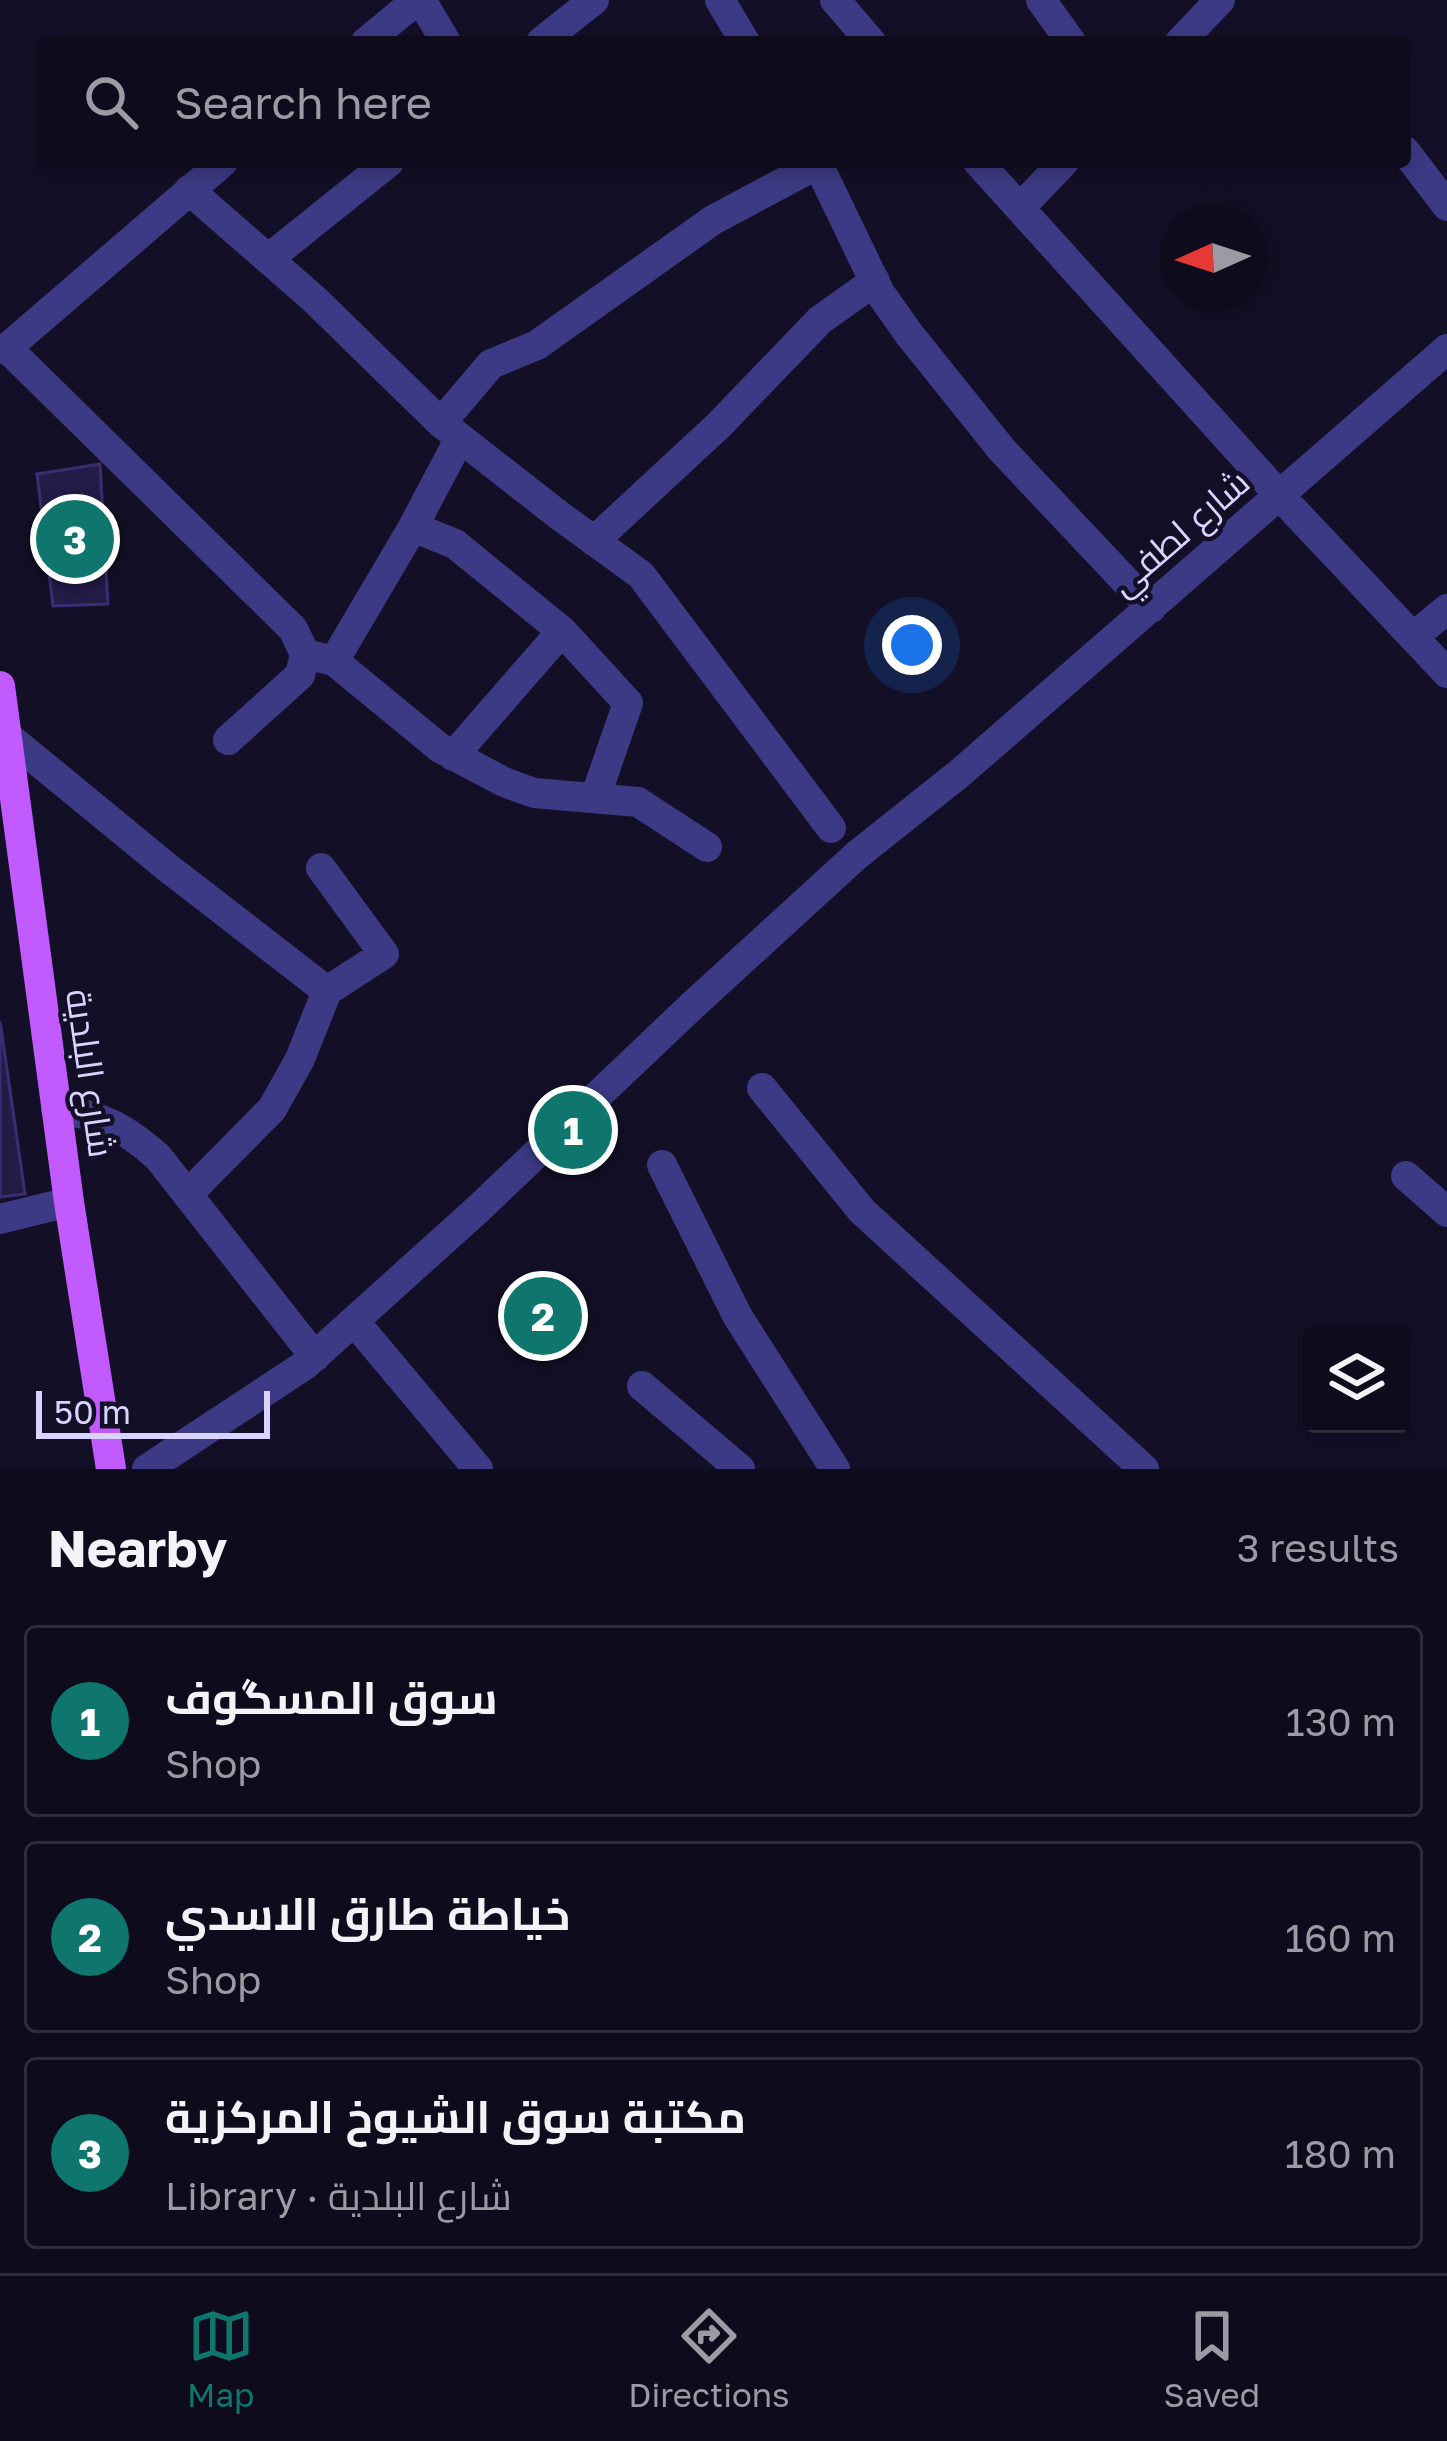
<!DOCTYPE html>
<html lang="en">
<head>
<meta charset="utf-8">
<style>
	:root { --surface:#0e0b1c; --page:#1c1929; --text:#f1f3f6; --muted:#9b9ba3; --line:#2e2b3b; --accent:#0f766e }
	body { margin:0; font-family:"Golos Text",Cairo,sans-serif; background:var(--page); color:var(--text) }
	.controls { position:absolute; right:36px; bottom:36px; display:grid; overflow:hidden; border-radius:12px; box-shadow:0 6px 18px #0003 }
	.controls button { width:108px; height:108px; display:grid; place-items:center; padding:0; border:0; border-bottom:3px solid var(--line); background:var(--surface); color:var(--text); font:60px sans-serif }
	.compass { position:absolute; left:1159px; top:204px; width:108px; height:108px; border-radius:50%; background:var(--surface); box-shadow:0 6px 18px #0003; rotate:267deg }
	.scale { position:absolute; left:36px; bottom:30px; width:234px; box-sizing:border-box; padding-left:12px; border:6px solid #d9d4ff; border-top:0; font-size:33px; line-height:42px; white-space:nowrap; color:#d9d4ff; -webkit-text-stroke:9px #130f26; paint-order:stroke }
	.you { position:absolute; left:912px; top:645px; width:42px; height:42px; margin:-30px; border:9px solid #fff; border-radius:50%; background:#1a73e8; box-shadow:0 0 0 18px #1a73e833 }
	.badge { display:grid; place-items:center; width:78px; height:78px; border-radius:50%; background:var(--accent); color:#fff; font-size:39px; font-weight:700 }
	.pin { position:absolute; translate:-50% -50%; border:6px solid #fff; box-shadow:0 3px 12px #0006 }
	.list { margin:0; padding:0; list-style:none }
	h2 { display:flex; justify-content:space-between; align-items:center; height:156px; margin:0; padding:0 48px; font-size:51px }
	h2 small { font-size:39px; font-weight:400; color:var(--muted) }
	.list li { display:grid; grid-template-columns:78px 1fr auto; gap:36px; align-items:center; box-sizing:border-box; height:192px; margin:0 24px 24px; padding:0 24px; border:3px solid var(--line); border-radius:12px }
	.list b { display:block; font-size:45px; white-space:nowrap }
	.list p { margin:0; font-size:39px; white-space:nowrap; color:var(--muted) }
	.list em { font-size:39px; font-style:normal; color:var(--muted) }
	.icon { flex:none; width:66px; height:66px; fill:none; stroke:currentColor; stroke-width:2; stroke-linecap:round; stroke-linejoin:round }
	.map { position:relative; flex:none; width:1447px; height:1469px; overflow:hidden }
	.search { position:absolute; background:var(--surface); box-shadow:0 6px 18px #0003; left:36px; right:36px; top:36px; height:132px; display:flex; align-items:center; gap:30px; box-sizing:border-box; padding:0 42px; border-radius:12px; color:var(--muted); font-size:45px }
	.sheet { height:804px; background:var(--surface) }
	nav { display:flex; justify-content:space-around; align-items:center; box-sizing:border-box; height:168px; border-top:3px solid var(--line); background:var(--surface); font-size:33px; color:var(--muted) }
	nav a { display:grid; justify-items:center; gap:6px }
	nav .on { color:var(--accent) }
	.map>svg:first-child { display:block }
	.building { fill:#241b47; stroke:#3b2d73; stroke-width:3 }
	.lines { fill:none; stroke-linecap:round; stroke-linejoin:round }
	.minor { stroke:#3d3a85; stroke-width:30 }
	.major { stroke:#c25bff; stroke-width:30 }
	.labels { text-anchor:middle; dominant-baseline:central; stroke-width:9; stroke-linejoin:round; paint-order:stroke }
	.street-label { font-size:36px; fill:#d9d4ff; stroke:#130f26 }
</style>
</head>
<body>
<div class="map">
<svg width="1447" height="1469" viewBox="0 0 1447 1469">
	<rect width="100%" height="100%" fill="#130f26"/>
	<!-- building -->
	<path class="building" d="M 100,464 L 108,604 L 53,606 L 37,474 Z
		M 0,1021 L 25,1194 L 0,1197 Z"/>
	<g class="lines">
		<!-- minor -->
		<path class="minor" d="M 421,0 L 446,42
			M 720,0 L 745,42
			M 835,0 L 871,42
			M 1041,0 L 1071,42
			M 366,42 L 417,0
			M 541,42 L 594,0
			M 1180,42 L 1220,0
			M 1405,151 L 1447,206
			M 817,162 L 880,293 L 909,334 L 1002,450 L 1151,608
			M 978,162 L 1280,496 L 1447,673
			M 189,190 L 314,299 L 441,423 L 560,516 L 641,575 L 831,828
			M 1020,208 L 1064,162
			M 268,259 L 389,162
			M 7,348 L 293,629 L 305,654 L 300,675 L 228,740
			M 0,349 L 7,348 L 223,162
			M 441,423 L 491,364 L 537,345 L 713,220 L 818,164
			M 460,438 L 413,527 L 455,544 L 562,631 L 628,703 L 595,798
			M 594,541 L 719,425 L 820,320 L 875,281
			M 1413,637 L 1447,609
			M 305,654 L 334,661 L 440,748 L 504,782 L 534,793 L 638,802 L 707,847
			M 334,661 L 413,527
			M 6,735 L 168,868 L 327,991
			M 453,756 L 562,631
			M 762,1088 L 862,1211 L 1144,1469
			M 56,1109 C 101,1115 124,1127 158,1157 L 315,1357
			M 662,1165 L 738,1317 L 835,1469
			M 1406,1176 L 1447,1212
			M 188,1194 L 272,1109 L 300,1059 L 327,991 L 384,954 L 321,868
			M 0,1219 L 69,1202
			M 354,1321 L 478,1469
			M 642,1386 L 740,1469
			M 147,1469 L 305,1365 L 477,1210 L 694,1004 L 857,855 L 960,773 L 1447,349"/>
		<!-- major -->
		<path class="major" d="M 0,686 L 69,1202 L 111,1469"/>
	</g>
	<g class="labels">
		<!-- street labels -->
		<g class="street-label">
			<text transform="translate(1179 532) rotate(-41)">شارع لطفي</text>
			<text transform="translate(91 1073) rotate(82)">شارع البلدية</text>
		</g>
	</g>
</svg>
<div class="controls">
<button><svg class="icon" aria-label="layers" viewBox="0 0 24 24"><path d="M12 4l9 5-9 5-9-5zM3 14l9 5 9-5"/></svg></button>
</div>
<svg class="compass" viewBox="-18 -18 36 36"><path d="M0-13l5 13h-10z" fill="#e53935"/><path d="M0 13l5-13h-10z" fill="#9b9ba3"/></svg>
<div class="scale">50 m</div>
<div class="you"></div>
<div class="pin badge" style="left:573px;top:1130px">1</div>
<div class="pin badge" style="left:543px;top:1316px">2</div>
<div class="pin badge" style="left:75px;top:539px">3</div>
<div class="search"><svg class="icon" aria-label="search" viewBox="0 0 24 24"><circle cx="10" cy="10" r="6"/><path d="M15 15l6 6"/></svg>Search here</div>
</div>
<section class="sheet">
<h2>Nearby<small>3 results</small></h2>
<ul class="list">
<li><span class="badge">1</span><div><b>سوق المسگوف</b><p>Shop</p></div><em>130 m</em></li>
<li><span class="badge">2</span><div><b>خياطة طارق الاسدي</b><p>Shop</p></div><em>160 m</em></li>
<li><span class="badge">3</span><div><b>مكتبة سوق الشيوخ المركزية</b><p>Library · شارع البلدية</p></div><em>180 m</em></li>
</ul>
</section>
<nav>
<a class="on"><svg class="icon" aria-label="map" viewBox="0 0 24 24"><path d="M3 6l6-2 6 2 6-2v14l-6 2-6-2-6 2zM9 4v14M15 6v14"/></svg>Map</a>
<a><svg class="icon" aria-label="directions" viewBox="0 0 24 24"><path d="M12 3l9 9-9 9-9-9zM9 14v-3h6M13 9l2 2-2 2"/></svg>Directions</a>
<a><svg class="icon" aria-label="saved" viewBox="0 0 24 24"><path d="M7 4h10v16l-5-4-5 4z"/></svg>Saved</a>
</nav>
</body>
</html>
